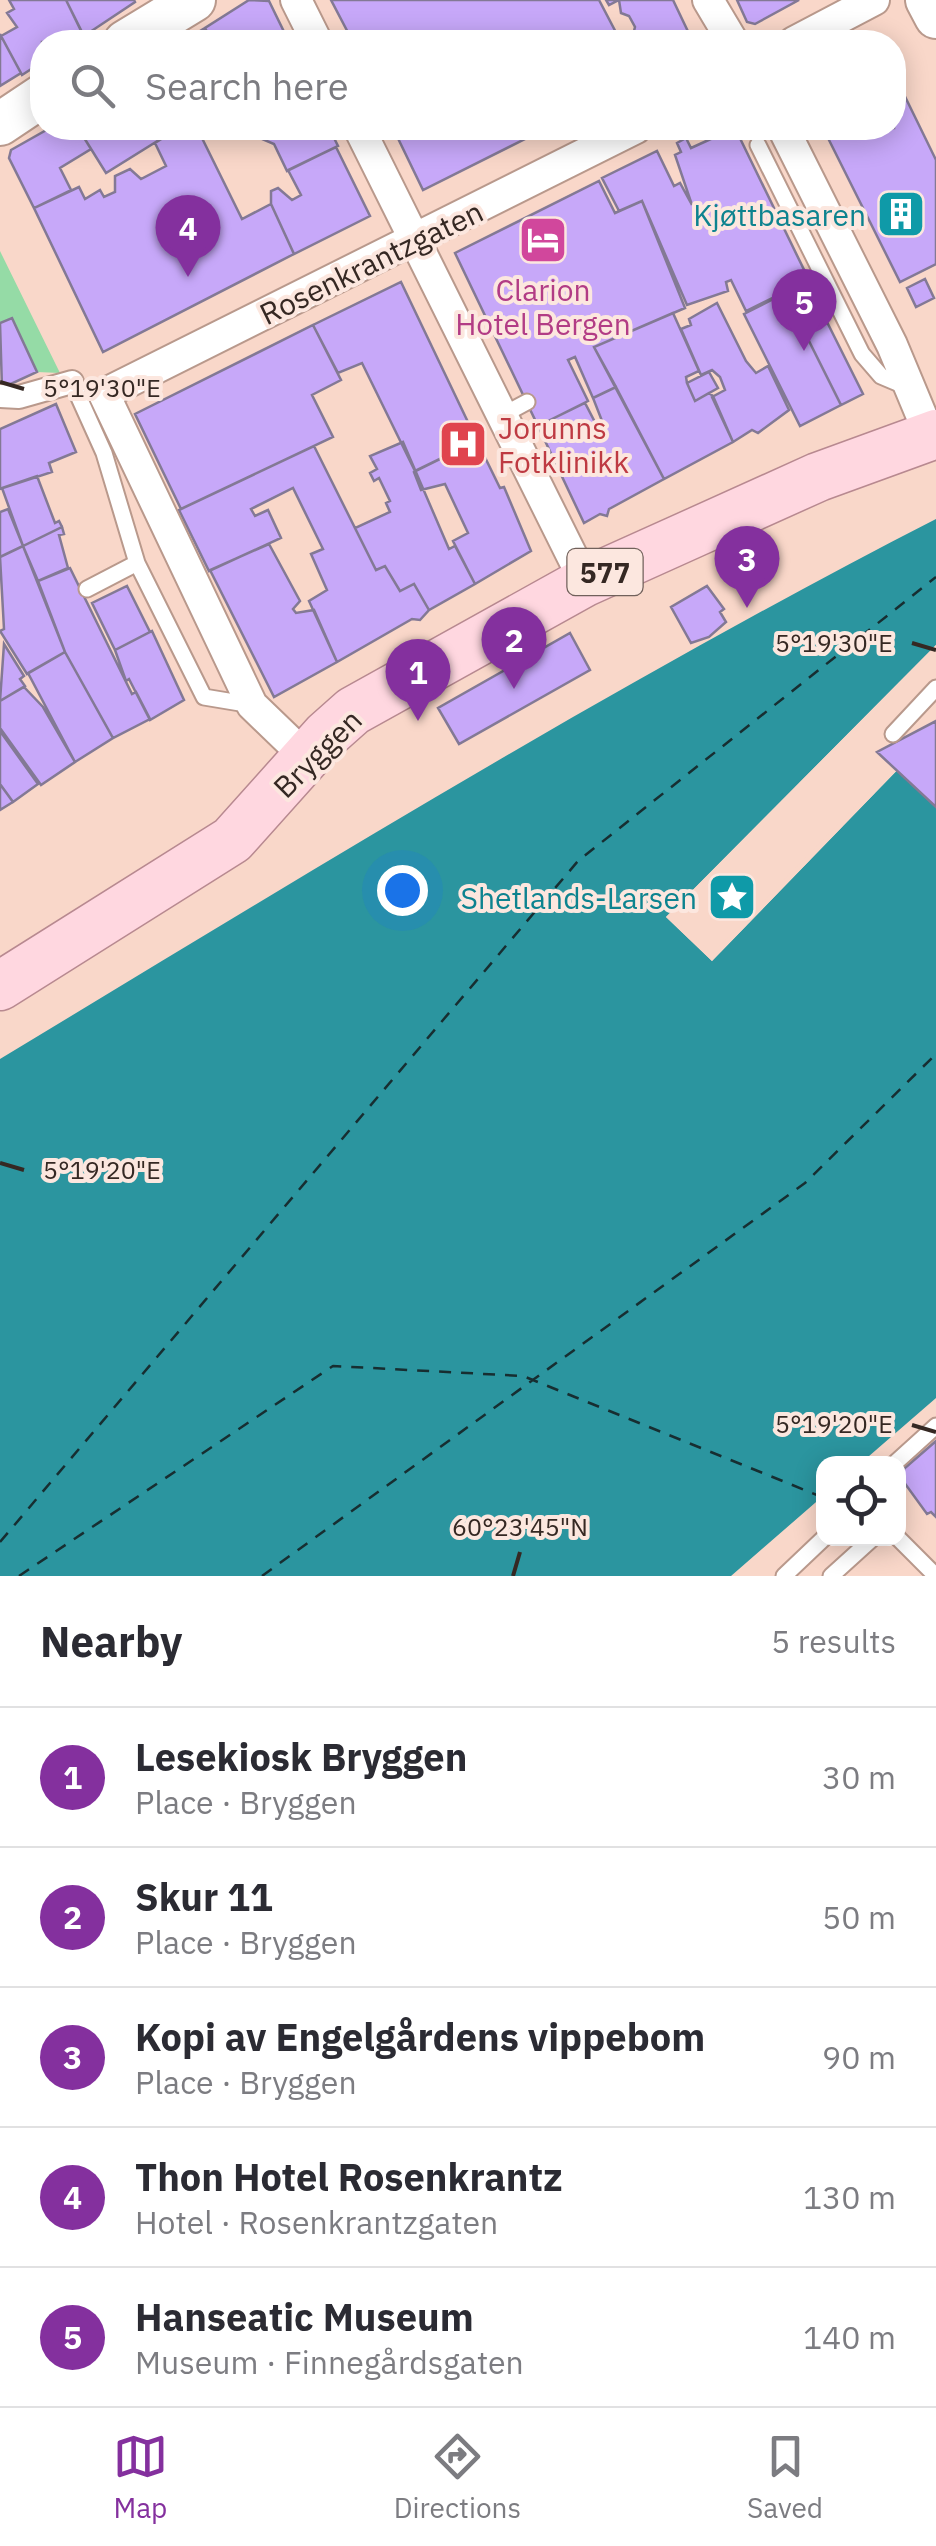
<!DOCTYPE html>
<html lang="en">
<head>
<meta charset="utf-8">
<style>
	:root { --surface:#fff; --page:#f7f7f7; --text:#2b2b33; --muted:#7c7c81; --line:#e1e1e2; --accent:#84309e }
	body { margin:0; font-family:"IBM Plex Sans",sans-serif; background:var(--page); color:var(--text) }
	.controls { position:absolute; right:30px; bottom:30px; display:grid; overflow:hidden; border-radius:20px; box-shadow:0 5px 25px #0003 }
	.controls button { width:90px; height:90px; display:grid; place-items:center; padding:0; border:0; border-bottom:2px solid var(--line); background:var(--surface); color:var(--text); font:50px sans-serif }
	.you { position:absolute; left:402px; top:890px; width:35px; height:35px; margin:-25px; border:8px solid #fff; border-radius:50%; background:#1a73e8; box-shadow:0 0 0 15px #1a73e833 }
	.badge { display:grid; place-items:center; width:65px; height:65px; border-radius:50%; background:var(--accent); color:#fff; font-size:32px; font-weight:700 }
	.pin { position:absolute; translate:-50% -82px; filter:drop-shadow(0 2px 5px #0008) }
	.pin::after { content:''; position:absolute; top:52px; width:35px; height:30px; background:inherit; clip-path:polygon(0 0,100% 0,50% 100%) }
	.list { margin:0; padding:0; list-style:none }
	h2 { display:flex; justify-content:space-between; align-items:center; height:130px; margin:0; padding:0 40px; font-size:42px }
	h2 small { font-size:32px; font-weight:400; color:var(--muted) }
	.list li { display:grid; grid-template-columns:65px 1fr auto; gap:30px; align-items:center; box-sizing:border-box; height:140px; padding:0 40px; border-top:2px solid var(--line) }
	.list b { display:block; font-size:38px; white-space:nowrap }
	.list p { margin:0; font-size:32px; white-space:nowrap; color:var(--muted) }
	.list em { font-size:32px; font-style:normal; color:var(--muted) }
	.icon { flex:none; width:55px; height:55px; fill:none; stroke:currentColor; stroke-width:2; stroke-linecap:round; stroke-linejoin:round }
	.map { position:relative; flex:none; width:936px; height:1576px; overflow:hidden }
	.search { position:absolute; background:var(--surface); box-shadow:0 5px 25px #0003; left:30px; right:30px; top:30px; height:110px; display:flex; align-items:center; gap:25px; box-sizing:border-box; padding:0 35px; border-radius:40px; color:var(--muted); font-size:38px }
	.sheet { height:830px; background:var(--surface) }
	nav { display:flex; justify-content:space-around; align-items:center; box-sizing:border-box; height:140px; border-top:2px solid var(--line); background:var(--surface); font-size:28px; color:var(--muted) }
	nav a { display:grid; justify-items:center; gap:5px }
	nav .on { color:var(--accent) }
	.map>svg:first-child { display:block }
	.green { fill:#95dba6 }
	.water { fill:#2b959f }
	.pier { fill:#f9d7c9 }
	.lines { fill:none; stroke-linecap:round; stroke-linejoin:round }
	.ferry { stroke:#172e31; stroke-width:2.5; stroke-dasharray:12 10; stroke-linecap:butt }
	.building { fill:#c7a8f9; stroke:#837995; stroke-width:2.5 }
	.service-casing { stroke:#b9998c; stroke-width:19 }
	.pedestrian-casing { stroke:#b9998c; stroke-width:26 }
	.minor-casing { stroke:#b9998c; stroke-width:34 }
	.secondary-casing { stroke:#b9998c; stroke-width:46 }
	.primary-casing { stroke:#b88990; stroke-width:51 }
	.service { stroke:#fff; stroke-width:15 }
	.pedestrian { stroke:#fff; stroke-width:22 }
	.minor { stroke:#fff; stroke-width:30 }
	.secondary { stroke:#fff; stroke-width:42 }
	.primary { stroke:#ffd7e0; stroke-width:48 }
	.ticks { fill:none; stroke:#352823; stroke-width:4 }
	.labels { text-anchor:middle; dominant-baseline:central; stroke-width:8; stroke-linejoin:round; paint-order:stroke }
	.shield { fill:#fce7df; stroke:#71615b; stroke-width:2.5 }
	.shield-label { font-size:28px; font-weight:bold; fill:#352823 }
	.culture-label { font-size:30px; fill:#0d838f; stroke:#fce7df; text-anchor:end }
	.street-label { font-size:30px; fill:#352823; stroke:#fce7df }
	.hotel-label { font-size:30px; fill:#b23c85; stroke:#fce7df }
	.health-label { font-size:30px; fill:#be3a42; stroke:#fce7df; text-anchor:start }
	.ticks-label { font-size:25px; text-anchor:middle; fill:#352823; stroke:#fce7df; stroke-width:8; stroke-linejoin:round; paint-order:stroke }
</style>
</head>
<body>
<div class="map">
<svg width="936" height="1576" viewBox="0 0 936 1576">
	<rect width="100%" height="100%" fill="#f9d7c9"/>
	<!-- green -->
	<path class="green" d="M 0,251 L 60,373 L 37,372 L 12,318 L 0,323 Z"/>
	<!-- water -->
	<path class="water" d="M 936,519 L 936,645 L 666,917 L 712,961 L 907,760 L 936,784 L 936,1398 L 861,1463 L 824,1464 L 823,1496 L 731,1576 L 0,1576 L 0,1059 C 308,873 616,683 936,519 Z"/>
	<!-- pier -->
	<path class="pier" d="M 936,645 L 936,652 L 673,917 L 712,954 L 905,755 L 936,777 L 907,760 L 712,961 L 666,917 Z"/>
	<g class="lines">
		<!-- ferry -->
		<path class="ferry" d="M 0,1542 L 578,861 L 936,577
			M 19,1576 L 333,1366 L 523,1376 L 822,1497
			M 262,1576 L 805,1183 L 936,1054"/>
	</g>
	<!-- building -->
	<path class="building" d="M 9,0 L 66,0 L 84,37 L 75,42 L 42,42 L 42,62 L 22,75 L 1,36 L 17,27 L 7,13 L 14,9 Z
		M 66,0 L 134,0 L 135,2 L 84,36 Z
		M 249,0 L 269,1 L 289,42 L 213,42 L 205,28 Z
		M 331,0 L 599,0 L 621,42 L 353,42 Z
		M 606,0 L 673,0 L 693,42 L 621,42 L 633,35 L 635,27 L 629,16 L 621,13 L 619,0 L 609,5 Z
		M 737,0 L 799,0 L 755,24 L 747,22 Z
		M 205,28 L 213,42 L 182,42 Z
		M 0,34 L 21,73 L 0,86 Z
		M 894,74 L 936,160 L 936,264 L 900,282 L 823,128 L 894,128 Z
		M 50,128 L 78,128 L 91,149 L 60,168 L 71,190 L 34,208 L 9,158 L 11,150 Z
		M 78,128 L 173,128 L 175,130 L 106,173 Z
		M 179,128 L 197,128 L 242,219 L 271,204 L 294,254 L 103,352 L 34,208 L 79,187 L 85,199 L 100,190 L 104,197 L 115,192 L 115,176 L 130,169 L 141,179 L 166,166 L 155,143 Z
		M 263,128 L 329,128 L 338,146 L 287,171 L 274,144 L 262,139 Z
		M 393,128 L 547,128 L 423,190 Z
		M 735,128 L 809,280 L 746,311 L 731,280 L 726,282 L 728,291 L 687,305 L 642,201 L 619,211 L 602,178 L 657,151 L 674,186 L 680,183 L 692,205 L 675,155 L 681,152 L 677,143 L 686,138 L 691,148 Z
		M 336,147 L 370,216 L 294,254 L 271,204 L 271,191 L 278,188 L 292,200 L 301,195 L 288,170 Z
		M 599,181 L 615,213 L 642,201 L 685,308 L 594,347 L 616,387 L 593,398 L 575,357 L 568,360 L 588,401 L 538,426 L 455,253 Z
		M 925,279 L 934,298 L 916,307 L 907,288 Z
		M 401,282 L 477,441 L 415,471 L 362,363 L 338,373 L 313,325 Z
		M 807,282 L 863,394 L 841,405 L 785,293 Z
		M 785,293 L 841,405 L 800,426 L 744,314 Z
		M 717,303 L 746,361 L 756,373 L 768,366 L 789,410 L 758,433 L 752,430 L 733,442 L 712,397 L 725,390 L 720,377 L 712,370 L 701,375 L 681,329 L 691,325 L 689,319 Z
		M 673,313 L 699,371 L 686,377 L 687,383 L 695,401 L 709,393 L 713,396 L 733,442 L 664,479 L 594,347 Z
		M 12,318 L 37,372 L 2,388 L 0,323 Z
		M 313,325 L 341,380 L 312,395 L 333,437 L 181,509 L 135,414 Z
		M 709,372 L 718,388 L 695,401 L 687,383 Z
		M 616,387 L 664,479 L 609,509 L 607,516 L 600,514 L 584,523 L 538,426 L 585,403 L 598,428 L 604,426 L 593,398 Z
		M 56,404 L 76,452 L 49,463 L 52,472 L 0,489 L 0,429 Z
		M 477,441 L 500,488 L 504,487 L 531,551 L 475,584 L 453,541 L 468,533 L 445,484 L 421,490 L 414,472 Z
		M 403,442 L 449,549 L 455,546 L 475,584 L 429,610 L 414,584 L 400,591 L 385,566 L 376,570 L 355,528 L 390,512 L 386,503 L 390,501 L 379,478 L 374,481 L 370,473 L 377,469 L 370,456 Z
		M 314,446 L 376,570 L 385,566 L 400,591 L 414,584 L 429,610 L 420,620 L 412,619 L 337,662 L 309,601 L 327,590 L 311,554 L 323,549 L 293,488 L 251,509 L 255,516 L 268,510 L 281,538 L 209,571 L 179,510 Z
		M 37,476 L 55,523 L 59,521 L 62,527 L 23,546 L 2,488 Z
		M 8,509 L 23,546 L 0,557 L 0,512 Z
		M 62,527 L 64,534 L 59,535 L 68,568 L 38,581 L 23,546 Z
		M 269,544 L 300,601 L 293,609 L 296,613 L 314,610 L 337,662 L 274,697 L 210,570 Z
		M 23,546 L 65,652 L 27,674 L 0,631 L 4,629 L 0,557 Z
		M 70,568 L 132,694 L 136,692 L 150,719 L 113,738 L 65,652 L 38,581 Z
		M 127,586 L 150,632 L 115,650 L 92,603 Z
		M 707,586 L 724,609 L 720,612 L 726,622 L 709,637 L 691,643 L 671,607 Z
		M 152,631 L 184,700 L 150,720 L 129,679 L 126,681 L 115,650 Z
		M 570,633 L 590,670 L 459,744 L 438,708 Z
		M 4,644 L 24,676 L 20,679 L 25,686 L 0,701 Z
		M 65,652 L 113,738 L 75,762 L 28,673 Z
		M 24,687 L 43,707 L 75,762 L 41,785 L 0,728 L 0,701 Z
		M 936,721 L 936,807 L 877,752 Z
		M 0,731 L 38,784 L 13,802 L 0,784 Z
		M 0,784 L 13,802 L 0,810 Z
		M 936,1441 L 936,1517 L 931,1512 L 927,1514 L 898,1474 Z"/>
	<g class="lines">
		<!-- service casing -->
		<g class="service-casing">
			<path id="service" d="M 758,145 L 862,354 L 881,376 L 907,387
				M 72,382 L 104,453 L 137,563 L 204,697 L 252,705
				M 501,416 L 527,402
				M 87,589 L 137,563
				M 893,734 L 936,688
				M 894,1464 L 936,1426
				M 898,1538 L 936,1576
				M 784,1576 L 824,1538
				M 831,1576 L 873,1538"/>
		</g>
		<!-- pedestrian casing -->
		<g class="pedestrian-casing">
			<path id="pedestrian" d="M 0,396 L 19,397 L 72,382"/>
		</g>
		<!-- minor casing -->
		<g class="minor-casing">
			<path id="minor" d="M 296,0 L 317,42
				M 708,0 L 733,42
				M 794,42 L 874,0
				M 359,128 L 585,582
				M 783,128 L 892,345 L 930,436
				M 307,758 L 252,705 L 104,394 L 636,128"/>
		</g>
		<!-- secondary casing -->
		<g class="secondary-casing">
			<path id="secondary" d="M 927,0 L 936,17
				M 125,42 L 194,0
				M 0,124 L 42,96"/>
		</g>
		<!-- primary casing -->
		<g class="primary-casing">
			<path id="primary" d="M 0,986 L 232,840 L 326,735 L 353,711 L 585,582 L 818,477 L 936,434"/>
		</g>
		<!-- service -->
		<use href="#service" class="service"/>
		<!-- pedestrian -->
		<use href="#pedestrian" class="pedestrian"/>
		<!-- minor -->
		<use href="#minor" class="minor"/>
		<!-- secondary -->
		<use href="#secondary" class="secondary"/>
		<!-- primary -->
		<use href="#primary" class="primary"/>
	</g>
	<!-- ticks -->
	<path class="ticks" d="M 0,382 L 24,389M 912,643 L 936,650M 0,1163 L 24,1170M 912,1425 L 936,1432M 513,1576 L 520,1552"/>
	<!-- icons -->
	<defs>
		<g id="building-square" transform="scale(2.5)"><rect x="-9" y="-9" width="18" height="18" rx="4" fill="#0f9aa8" stroke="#fce7df"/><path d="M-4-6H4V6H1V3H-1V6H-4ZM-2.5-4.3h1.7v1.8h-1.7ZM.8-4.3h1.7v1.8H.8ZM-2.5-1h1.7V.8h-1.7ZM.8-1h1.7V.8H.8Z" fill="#fff"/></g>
		<g id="hotel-square" transform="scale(2.5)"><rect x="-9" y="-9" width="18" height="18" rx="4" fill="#d1479c" stroke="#fce7df"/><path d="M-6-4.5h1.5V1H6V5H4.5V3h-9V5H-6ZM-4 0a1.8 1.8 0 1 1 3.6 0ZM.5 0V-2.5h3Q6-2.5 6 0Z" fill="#fff"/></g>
		<g id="hospital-square" transform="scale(2.5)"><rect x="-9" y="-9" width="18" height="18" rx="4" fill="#e0444e" stroke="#fce7df"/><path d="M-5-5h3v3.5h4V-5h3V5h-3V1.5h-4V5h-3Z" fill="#fff"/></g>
		<g id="sight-square" transform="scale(2.5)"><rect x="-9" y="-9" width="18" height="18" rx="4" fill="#0f9aa8" stroke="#fce7df"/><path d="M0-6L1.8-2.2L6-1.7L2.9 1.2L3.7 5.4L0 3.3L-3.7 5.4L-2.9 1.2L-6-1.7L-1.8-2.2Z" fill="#fff"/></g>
	</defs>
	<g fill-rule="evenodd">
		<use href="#building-square" x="901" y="214"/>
		<use href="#hotel-square" x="543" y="240"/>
		<use href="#hospital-square" x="463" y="444"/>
		<use href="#sight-square" x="732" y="897"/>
	</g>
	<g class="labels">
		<!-- shield labels -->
		<rect class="shield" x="567.5" y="549" width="75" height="46" rx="8"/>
		<g class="shield-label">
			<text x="605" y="572">577</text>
		</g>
		<!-- culture labels -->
		<g class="culture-label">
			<text x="866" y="214">Kjøttbasaren</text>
			<text x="697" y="897">Shetlands-Larsen</text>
		</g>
		<!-- street labels -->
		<g class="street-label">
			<text transform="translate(371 262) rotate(-26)">Rosenkrantzgaten</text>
			<text transform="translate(317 753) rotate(-45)">Bryggen</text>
		</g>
		<!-- hotel labels -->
		<g class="hotel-label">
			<text x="543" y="289">Clarion<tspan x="543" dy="34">Hotel Bergen</tspan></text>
		</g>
		<!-- health labels -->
		<g class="health-label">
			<text x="498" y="427">Jorunns<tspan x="498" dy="34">Fotklinikk</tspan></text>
		</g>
	</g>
	<g class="ticks-label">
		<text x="102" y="397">5°19'30"E</text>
		<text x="834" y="652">5°19'30"E</text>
		<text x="102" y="1179">5°19'20"E</text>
		<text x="834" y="1433">5°19'20"E</text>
		<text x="520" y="1536">60°23'45"N</text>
	</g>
</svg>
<div class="controls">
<button><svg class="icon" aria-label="locate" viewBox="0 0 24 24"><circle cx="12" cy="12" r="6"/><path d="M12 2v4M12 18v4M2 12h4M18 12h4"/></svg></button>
</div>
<div class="you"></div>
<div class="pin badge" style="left:418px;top:721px">1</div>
<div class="pin badge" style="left:514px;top:689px">2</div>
<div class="pin badge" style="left:747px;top:608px">3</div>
<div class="pin badge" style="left:188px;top:277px">4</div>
<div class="pin badge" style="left:804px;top:351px">5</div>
<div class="search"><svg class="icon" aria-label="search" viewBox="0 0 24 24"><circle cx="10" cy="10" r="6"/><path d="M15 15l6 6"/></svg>Search here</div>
</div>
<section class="sheet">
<h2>Nearby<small>5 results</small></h2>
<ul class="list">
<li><span class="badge">1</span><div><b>Lesekiosk Bryggen</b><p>Place · Bryggen</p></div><em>30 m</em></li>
<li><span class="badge">2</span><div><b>Skur 11</b><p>Place · Bryggen</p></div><em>50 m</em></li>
<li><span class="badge">3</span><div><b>Kopi av Engelgårdens vippebom</b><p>Place · Bryggen</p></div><em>90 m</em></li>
<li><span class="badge">4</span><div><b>Thon Hotel Rosenkrantz</b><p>Hotel · Rosenkrantzgaten</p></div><em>130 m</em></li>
<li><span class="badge">5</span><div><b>Hanseatic Museum</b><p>Museum · Finnegårdsgaten</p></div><em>140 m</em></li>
</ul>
</section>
<nav>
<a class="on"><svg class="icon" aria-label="map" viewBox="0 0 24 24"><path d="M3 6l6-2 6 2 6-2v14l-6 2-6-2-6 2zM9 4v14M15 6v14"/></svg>Map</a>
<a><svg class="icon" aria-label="directions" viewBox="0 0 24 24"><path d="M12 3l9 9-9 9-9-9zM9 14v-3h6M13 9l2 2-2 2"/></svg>Directions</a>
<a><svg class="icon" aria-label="saved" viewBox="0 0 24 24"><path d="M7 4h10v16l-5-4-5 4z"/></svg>Saved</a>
</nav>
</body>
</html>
